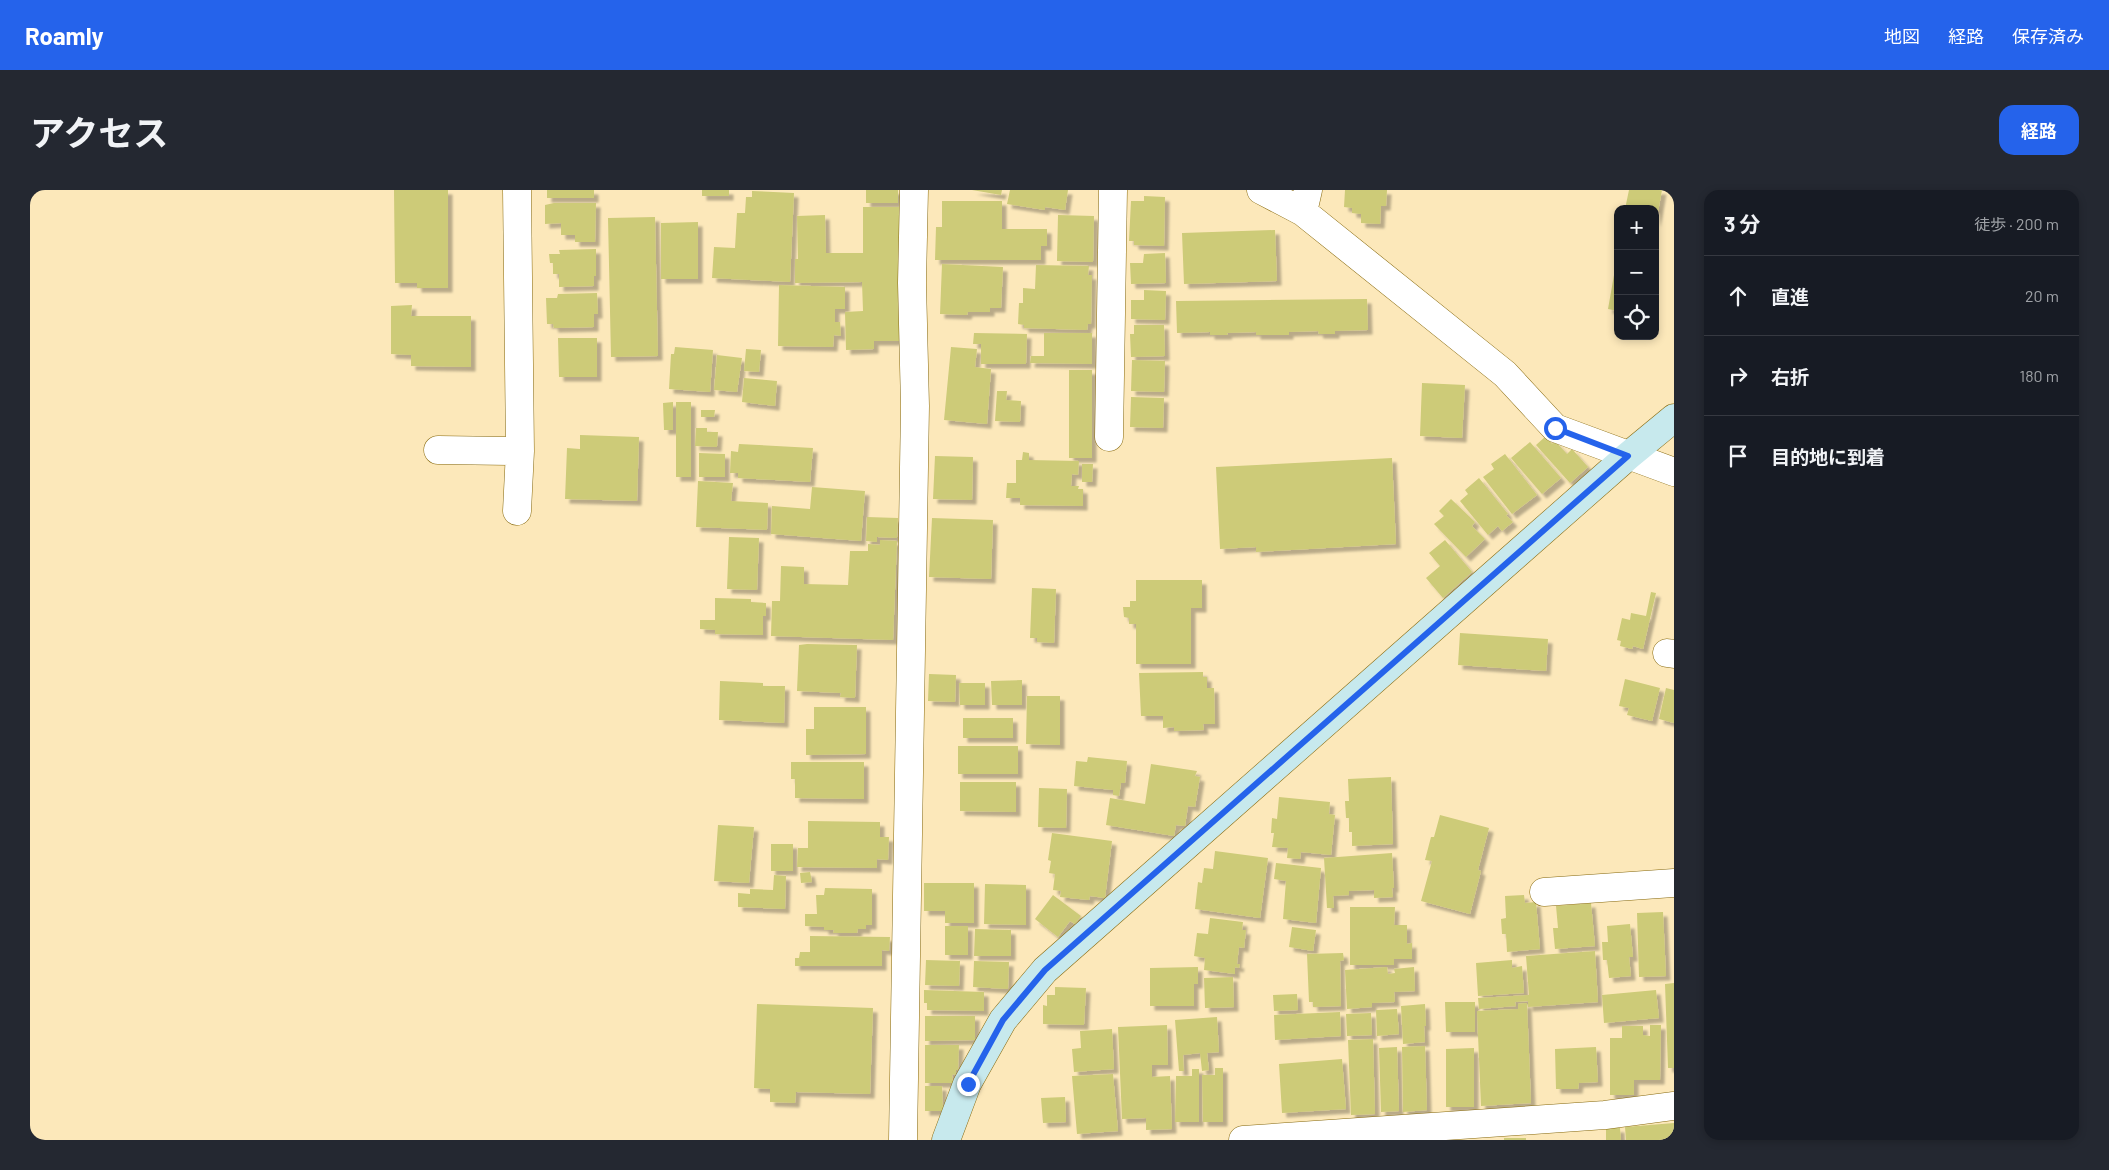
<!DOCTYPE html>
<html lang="ja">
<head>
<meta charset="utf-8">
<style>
	:root { --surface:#171b24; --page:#242831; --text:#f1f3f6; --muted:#9ea1a6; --line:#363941; --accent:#2563eb }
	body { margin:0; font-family:Barlow,"Noto Sans JP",sans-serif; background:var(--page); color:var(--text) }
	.controls { position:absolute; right:15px; top:15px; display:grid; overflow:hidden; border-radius:10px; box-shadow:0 2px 8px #0003 }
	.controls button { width:45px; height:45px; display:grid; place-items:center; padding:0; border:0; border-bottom:1px solid var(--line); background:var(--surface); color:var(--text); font:25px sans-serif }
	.stop { position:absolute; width:15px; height:15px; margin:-11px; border:4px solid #2563eb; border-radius:50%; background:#fff }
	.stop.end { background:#2563eb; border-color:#fff; box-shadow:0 1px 5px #0008 }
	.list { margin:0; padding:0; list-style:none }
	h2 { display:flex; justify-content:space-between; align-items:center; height:65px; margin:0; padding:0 20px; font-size:21px }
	h2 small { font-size:16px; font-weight:400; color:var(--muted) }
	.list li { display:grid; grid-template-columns:32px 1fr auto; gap:15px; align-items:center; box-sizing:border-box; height:80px; padding:0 20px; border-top:1px solid var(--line) }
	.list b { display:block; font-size:19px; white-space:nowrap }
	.list em { font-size:16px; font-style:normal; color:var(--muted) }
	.icon { flex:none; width:28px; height:28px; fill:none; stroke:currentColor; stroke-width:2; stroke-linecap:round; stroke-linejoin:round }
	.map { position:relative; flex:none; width:1644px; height:950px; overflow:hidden; border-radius:15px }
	header { display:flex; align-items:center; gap:30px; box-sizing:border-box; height:70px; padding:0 25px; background:var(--accent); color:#fff }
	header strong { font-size:24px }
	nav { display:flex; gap:28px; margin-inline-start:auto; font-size:18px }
	.intro { display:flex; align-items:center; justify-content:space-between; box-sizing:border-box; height:120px; padding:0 30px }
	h1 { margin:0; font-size:35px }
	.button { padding:12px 22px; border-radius:15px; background:var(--accent); color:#fff; font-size:18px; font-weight:700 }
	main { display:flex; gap:30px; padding:0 30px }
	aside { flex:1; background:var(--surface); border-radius:15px; box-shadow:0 2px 8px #0003 }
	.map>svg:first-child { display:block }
	.building { fill:#cdcb78; filter:url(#shadow) }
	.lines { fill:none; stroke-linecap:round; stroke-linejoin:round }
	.minor-casing { stroke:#87690d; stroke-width:29 }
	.secondary-casing { stroke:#87690d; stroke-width:29 }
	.minor { stroke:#fff; stroke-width:28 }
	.secondary { stroke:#c7e9ed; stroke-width:28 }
	.route { stroke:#2563eb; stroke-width:6 }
</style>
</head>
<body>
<header>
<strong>Roamly</strong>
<nav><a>地図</a><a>経路</a><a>保存済み</a></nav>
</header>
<div class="intro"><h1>アクセス</h1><a class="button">経路</a></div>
<main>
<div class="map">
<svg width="1644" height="950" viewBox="0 0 1644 950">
	<defs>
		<filter id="shadow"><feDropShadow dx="4.5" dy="4.5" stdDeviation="1" flood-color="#0004"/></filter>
	</defs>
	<rect width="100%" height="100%" fill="#fce8ba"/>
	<!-- building -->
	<path class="building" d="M 364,0 L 418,0 L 418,98 L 387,98 L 387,93 L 365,93 Z
		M 517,0 L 564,0 L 564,8 L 517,8 Z
		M 672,0 L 699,0 L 699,6 L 672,6 Z
		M 836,0 L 868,0 L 868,13 L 836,13 Z
		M 942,0 L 972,0 L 971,5 Z
		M 980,0 L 1038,0 L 1035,20 L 1015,17 L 1015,20 L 977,14 Z
		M 1315,0 L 1357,0 L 1356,16 L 1351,16 L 1350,34 L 1331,33 L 1331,24 L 1322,23 L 1322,18 L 1314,17 Z
		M 1599,0 L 1632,0 L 1626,33 L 1625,19 L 1595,19 Z
		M 722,1 L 764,3 L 760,92 L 682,88 L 684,57 L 705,58 L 707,23 L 715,23 L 716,7 L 722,7 Z
		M 1114,6 L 1135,7 L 1134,56 L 1104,55 L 1104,51 L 1099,51 L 1101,11 L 1114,11 Z
		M 912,11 L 972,11 L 972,39 L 1017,39 L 1017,56 L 1011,56 L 1011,70 L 905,70 L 906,37 L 912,37 Z
		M 524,13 L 566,13 L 565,52 L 545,52 L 545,45 L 531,45 L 531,33 L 515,34 L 515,15 Z
		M 833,17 L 870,17 L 871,151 L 844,151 L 844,159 L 816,160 L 815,122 L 833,121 L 832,92 L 765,93 L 765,69 L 768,69 L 767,26 L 795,25 L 796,63 L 833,63 Z
		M 1028,25 L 1064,26 L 1063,72 L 1027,71 Z
		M 625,27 L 628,166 L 581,167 L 578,28 Z
		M 668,32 L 668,89 L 631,89 L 631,33 Z
		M 1245,40 L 1247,91 L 1154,94 L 1152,43 Z
		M 566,59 L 566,86 L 564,86 L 564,96 L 529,97 L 529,84 L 523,84 L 523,73 L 520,73 L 519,64 L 530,64 L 529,60 Z
		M 1135,63 L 1136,93 L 1101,94 L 1100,73 L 1113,73 L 1114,64 Z
		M 1587,68 L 1588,68 L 1588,121 L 1578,119 Z
		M 912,74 L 973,77 L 971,118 L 960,118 L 960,122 L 938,122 L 937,125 L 910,124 Z
		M 1006,75 L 1059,76 L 1058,85 L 1062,85 L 1061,134 L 1058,134 L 1057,140 L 994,138 L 994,135 L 988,134 L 989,113 L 993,113 L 993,98 L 1005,99 Z
		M 749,95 L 815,97 L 815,119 L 805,119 L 805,132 L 810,132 L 811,146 L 804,145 L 803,157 L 748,156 Z
		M 1114,100 L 1136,101 L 1135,130 L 1101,129 L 1101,110 L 1114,110 Z
		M 567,103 L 568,124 L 564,124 L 564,137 L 524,138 L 523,134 L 517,134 L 516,108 L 527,108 L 528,104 Z
		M 1337,109 L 1338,140 L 1305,141 L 1305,144 L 1289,144 L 1288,141 L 1259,142 L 1259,145 L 1226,145 L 1226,142 L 1197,143 L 1198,145 L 1180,145 L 1180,142 L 1147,143 L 1146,111 Z
		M 382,115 L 381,126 L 441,126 L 441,177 L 381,176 L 381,165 L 361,164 L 361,116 Z
		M 1104,135 L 1134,135 L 1135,166 L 1101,167 L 1100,144 L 1104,144 Z
		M 944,143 L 997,144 L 996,174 L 951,174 L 951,154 L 943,154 Z
		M 1014,143 L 1062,143 L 1062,174 L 1000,173 L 1001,166 L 1014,166 Z
		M 528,148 L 567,148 L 567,187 L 529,187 Z
		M 645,157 L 683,160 L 680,202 L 639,199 L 641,164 L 644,164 Z
		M 921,157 L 947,159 L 945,177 L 961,179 L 957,234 L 914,230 Z
		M 716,159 L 731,160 L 729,182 L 714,181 Z
		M 687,165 L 712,168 L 707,202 L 684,200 Z
		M 1102,170 L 1135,171 L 1134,202 L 1101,201 Z
		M 1039,180 L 1062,180 L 1062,268 L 1039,268 Z
		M 714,188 L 747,191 L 745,216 L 712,212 Z
		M 1392,193 L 1435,195 L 1432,248 L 1390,246 Z
		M 967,201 L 977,201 L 976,210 L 991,211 L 990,232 L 965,231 Z
		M 1101,207 L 1134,208 L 1133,238 L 1100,237 Z
		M 643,212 L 643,240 L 634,240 L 633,213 Z
		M 646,212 L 661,212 L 661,287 L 646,287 Z
		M 671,220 L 685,220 L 684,227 L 671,227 Z
		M 666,238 L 677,238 L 677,242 L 688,242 L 687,257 L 665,256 Z
		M 550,245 L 609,247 L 607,311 L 535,309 L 537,258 L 550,259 Z
		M 1516,246 L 1522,254 L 1525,251 L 1537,264 L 1542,259 L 1558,277 L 1540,293 L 1506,255 Z
		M 1500,252 L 1531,288 L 1512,304 L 1481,268 Z
		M 709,254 L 783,258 L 780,292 L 708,288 L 708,283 L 700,283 L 701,261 L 708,262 Z
		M 993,262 L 999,263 L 999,270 L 1049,271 L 1048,285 L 1042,284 L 1041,296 L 1049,296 L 1048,299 L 1053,299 L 1053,316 L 990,315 L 990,308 L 976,308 L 977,293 L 986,293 L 986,270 L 992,270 Z
		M 669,263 L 695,264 L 695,287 L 669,287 Z
		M 1475,264 L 1507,305 L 1482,324 L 1453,287 L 1464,279 L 1461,274 Z
		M 905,266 L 943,267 L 942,310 L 903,309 Z
		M 1362,268 L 1366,354 L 1226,362 L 1226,357 L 1190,359 L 1186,277 Z
		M 1052,274 L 1063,274 L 1062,292 L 1052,292 Z
		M 1449,288 L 1478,324 L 1476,325 L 1483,332 L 1472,341 L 1468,336 L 1458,345 L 1430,311 L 1438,304 L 1435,300 Z
		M 668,291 L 703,293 L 701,311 L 738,313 L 737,340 L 666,337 Z
		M 782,297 L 835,301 L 831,351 L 741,344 L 742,316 L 780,319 Z
		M 1421,309 L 1445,332 L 1442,336 L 1455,349 L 1436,367 L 1404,334 L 1414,326 L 1409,321 Z
		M 837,327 L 868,328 L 867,348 L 847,347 L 847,352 L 836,351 Z
		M 902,328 L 963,330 L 961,389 L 899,387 Z
		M 699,347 L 729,348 L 727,400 L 697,399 Z
		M 850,350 L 867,351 L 863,450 L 741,446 L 742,411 L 750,411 L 751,376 L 774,377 L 774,394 L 818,395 L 820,361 L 838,361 L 838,354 L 850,355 Z
		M 1415,350 L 1442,382 L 1413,408 L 1396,388 L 1410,376 L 1399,363 Z
		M 1106,390 L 1172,390 L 1172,418 L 1161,418 L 1161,474 L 1106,474 L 1106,434 L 1099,434 L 1099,428 L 1094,427 L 1093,417 L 1100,417 L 1100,411 L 1106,411 Z
		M 1002,398 L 1026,399 L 1024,453 L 1007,452 L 1007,448 L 1000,448 Z
		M 1621,402 L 1626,403 L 1613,459 L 1603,456 L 1602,459 L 1590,456 L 1591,451 L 1587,450 L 1592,428 L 1600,430 L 1601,423 L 1616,426 Z
		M 685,408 L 721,409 L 721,412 L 736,413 L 736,426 L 733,426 L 733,445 L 685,444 L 685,440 L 670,439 L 670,430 L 685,430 Z
		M 1430,443 L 1518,449 L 1516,481 L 1428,475 Z
		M 777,454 L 827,455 L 825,508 L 810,507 L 811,503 L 767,501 L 769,455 Z
		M 1173,482 L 1173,487 L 1177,487 L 1177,498 L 1184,498 L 1185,534 L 1173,534 L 1174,540 L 1144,541 L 1144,537 L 1133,538 L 1133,526 L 1111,526 L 1109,483 Z
		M 899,484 L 926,485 L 925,512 L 898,511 Z
		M 1595,489 L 1630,498 L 1622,531 L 1597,525 L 1599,518 L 1589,516 Z
		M 992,490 L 992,515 L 962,515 L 961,491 Z
		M 690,491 L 733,493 L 733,496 L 755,496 L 754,533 L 689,530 Z
		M 929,493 L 955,493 L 955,515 L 930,515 Z
		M 1636,498 L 1644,500 L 1644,533 L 1629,529 Z
		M 997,506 L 1030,506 L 1030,555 L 996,554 Z
		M 784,517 L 836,517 L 836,564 L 776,565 L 776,539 L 784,539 Z
		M 933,528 L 983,528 L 983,548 L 933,548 Z
		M 928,556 L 988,556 L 988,584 L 928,584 Z
		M 1058,567 L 1097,571 L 1095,593 L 1091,593 L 1089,606 L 1083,605 L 1083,600 L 1044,596 L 1046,571 L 1057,572 Z
		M 761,572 L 834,572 L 834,609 L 765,608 L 765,589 L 761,589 Z
		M 1121,574 L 1167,581 L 1165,586 L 1170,587 L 1165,617 L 1158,616 L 1155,636 L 1146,635 L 1144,646 L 1076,635 L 1080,608 L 1115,614 Z
		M 1361,587 L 1363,654 L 1322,656 L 1322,642 L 1319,642 L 1319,628 L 1316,628 L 1315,611 L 1319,611 L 1318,589 Z
		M 930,592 L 986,592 L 986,622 L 930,621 Z
		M 1009,598 L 1037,599 L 1036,638 L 1008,637 Z
		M 1249,607 L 1300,612 L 1299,624 L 1305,625 L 1301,665 L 1271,662 L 1270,669 L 1257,668 L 1258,658 L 1242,657 L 1244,643 L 1241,643 L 1242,628 L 1247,629 Z
		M 1410,625 L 1459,638 L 1448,680 L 1451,681 L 1440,724 L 1391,711 L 1402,671 L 1395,670 L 1401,647 L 1404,647 Z
		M 778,631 L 850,632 L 850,647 L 859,647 L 858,670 L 847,669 L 847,678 L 767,677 L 768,658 L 778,658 Z
		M 688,635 L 724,637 L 719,693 L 684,691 Z
		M 1022,643 L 1082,651 L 1075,708 L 1060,706 L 1059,710 L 1030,707 L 1031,701 L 1023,700 L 1025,684 L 1019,683 L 1021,671 L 1018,670 Z
		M 741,654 L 763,654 L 763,681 L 741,681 Z
		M 1185,661 L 1238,668 L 1230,728 L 1165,719 L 1168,692 L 1172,693 L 1174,678 L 1183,679 Z
		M 1362,663 L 1364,698 L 1362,698 L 1363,707 L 1344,708 L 1344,700 L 1319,701 L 1319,705 L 1303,706 L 1304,718 L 1297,718 L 1294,668 Z
		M 1246,673 L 1291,678 L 1286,733 L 1253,729 L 1256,691 L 1244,689 Z
		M 780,682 L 782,692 L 771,693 L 770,683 Z
		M 744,685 L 756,686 L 755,719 L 708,717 L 708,703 L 720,704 L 720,699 L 743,700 Z
		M 894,693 L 944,693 L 944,733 L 915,733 L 915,721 L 894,721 Z
		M 955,694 L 996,695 L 996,735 L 954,734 Z
		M 795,698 L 842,699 L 842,735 L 836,735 L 836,739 L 828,739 L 827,743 L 803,743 L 804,740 L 794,740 L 794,737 L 775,736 L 775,724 L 787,724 L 786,705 L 794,705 Z
		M 1023,705 L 1051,726 L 1045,734 L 1040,731 L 1028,747 L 1005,729 Z
		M 1494,705 L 1495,713 L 1506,712 L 1510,759 L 1477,762 L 1476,744 L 1472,744 L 1471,729 L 1476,728 L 1475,706 Z
		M 1561,713 L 1565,756 L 1525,759 L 1523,738 L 1528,738 L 1526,716 Z
		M 1320,717 L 1365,717 L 1364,735 L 1377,735 L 1377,754 L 1382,753 L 1382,769 L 1364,769 L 1364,775 L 1320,775 Z
		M 1633,722 L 1636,786 L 1609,787 L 1607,723 Z
		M 1180,728 L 1213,732 L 1212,740 L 1216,740 L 1214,758 L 1209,757 L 1207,774 L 1210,774 L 1209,778 L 1205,777 L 1205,784 L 1174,780 L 1175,768 L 1164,766 L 1167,743 L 1178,744 Z
		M 1600,734 L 1603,767 L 1599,767 L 1601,786 L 1579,788 L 1577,770 L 1573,770 L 1572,752 L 1578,752 L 1577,736 Z
		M 915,736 L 938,736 L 938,765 L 915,765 Z
		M 1262,737 L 1286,740 L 1283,761 L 1259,757 Z
		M 945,739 L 981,740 L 981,766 L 944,766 Z
		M 780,746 L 860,747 L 859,761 L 852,760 L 852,776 L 765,776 L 765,768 L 769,768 L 770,762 L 780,762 Z
		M 1565,761 L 1568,812 L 1498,817 L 1498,811 L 1485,812 L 1486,816 L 1449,819 L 1448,808 L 1499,805 L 1496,766 Z
		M 1313,763 L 1314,770 L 1310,771 L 1311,816 L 1283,817 L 1283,812 L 1279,812 L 1277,764 Z
		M 896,770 L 930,771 L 929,796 L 895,795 Z
		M 1482,770 L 1482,778 L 1492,776 L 1494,803 L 1448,806 L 1446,773 Z
		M 944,771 L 979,772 L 978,799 L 943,797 Z
		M 1168,777 L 1168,794 L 1164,794 L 1164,816 L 1120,816 L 1120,778 Z
		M 1357,777 L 1358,784 L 1365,783 L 1364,779 L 1384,777 L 1385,801 L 1364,802 L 1365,812 L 1342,813 L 1342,817 L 1317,819 L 1315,780 Z
		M 1203,787 L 1204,817 L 1175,818 L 1174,788 Z
		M 1644,793 L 1644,878 L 1638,878 L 1635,794 Z
		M 1025,797 L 1056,798 L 1054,835 L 1013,834 L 1013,815 L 1017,816 L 1017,805 L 1025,805 Z
		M 894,800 L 954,802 L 954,821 L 897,820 L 897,813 L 894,813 Z
		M 1626,800 L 1629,828 L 1574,833 L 1572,805 Z
		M 1267,804 L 1268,820 L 1244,821 L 1243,805 Z
		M 1415,812 L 1445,812 L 1445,842 L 1416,842 Z
		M 1497,813 L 1501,913 L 1451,916 L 1447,821 L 1488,819 L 1488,814 Z
		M 727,814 L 843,818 L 840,904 L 766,902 L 765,913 L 740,912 L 740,899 L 724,898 Z
		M 1395,814 L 1396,836 L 1394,836 L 1395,852 L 1373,854 L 1371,816 Z
		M 1367,819 L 1369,844 L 1347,846 L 1346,820 Z
		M 1310,822 L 1311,846 L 1245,850 L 1244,825 Z
		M 1341,823 L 1342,845 L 1317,846 L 1316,824 Z
		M 895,826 L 945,826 L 945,850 L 895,851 Z
		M 1187,827 L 1189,862 L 1177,863 L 1179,880 L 1172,881 L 1170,863 L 1153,865 L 1154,881 L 1149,881 L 1145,830 Z
		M 1137,835 L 1138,875 L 1122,875 L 1122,887 L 1140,886 L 1142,939 L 1116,940 L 1116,928 L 1092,929 L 1088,837 Z
		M 1620,835 L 1631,835 L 1630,890 L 1604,890 L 1604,905 L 1580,905 L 1580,848 L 1592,848 L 1592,836 L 1613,836 L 1613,845 L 1620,846 Z
		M 1082,839 L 1084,879 L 1044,882 L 1042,859 L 1051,858 L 1050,841 Z
		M 1343,849 L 1345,924 L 1321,925 L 1318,850 Z
		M 895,855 L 929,855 L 928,880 L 926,880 L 926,884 L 922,885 L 923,893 L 895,893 Z
		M 1395,856 L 1397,920 L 1373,922 L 1372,857 Z
		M 1367,857 L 1369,921 L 1351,922 L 1349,858 Z
		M 1566,857 L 1568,892 L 1549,893 L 1548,899 L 1526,899 L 1525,859 Z
		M 1444,858 L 1444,917 L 1416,917 L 1416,859 Z
		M 1312,869 L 1316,919 L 1252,923 L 1249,874 Z
		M 1185,878 L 1193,878 L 1193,932 L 1173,932 L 1172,885 L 1185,885 Z
		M 1162,879 L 1169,879 L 1169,932 L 1145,932 L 1146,886 L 1162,886 Z
		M 1083,884 L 1088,941 L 1047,944 L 1042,886 Z
		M 895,896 L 912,896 L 913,921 L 895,921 Z
		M 1035,907 L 1036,932 L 1013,933 L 1011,908 Z
		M 1644,933 L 1644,950 L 1596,950 L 1595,937 Z
		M 1576,938 L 1590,938 L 1591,950 L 1576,950 Z
		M 1474,948 L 1496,948 L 1496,950 L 1474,950 Z"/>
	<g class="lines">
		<!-- minor casing -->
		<g class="minor-casing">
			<path id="minor" d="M 487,0 L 490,261 L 487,321
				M 1231,0 L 1273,22 L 1475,184 L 1525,238 L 1644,282
				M 1273,22 L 1278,0
				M 1079,247 L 1083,0
				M 408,260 L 490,261
				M 1637,463 L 1644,464
				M 1514,702 L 1644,693
				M 873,950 L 885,216 L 882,93 L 884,0
				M 1213,950 L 1575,925 L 1644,916"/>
		</g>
		<!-- secondary casing -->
		<g class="secondary-casing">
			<path id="secondary" d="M 916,950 L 937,894 L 973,830 L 1015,780 L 1598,266 L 1644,228"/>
		</g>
		<!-- minor -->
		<use href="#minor" class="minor"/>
		<!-- secondary -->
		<use href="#secondary" class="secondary"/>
	</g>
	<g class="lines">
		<!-- route -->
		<path class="route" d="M 938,894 L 973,830 L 1015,780 L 1598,266 L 1525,238"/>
	</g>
</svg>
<div class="controls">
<button>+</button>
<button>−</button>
<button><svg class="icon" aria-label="locate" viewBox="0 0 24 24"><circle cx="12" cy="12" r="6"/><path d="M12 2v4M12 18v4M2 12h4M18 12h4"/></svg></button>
</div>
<div class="stop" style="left:1525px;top:238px"></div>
<div class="stop end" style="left:938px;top:894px"></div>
</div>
<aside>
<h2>3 分<small>徒歩 · 200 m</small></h2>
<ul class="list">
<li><svg class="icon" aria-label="ahead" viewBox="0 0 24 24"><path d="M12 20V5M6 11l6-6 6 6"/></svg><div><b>直進</b></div><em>20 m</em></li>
<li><svg class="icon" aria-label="right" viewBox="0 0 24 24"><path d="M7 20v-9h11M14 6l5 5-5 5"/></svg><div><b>右折</b></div><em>180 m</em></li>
<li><svg class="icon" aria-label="arrive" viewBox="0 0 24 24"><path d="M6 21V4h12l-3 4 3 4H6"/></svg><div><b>目的地に到着</b></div></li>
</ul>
</aside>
</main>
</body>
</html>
